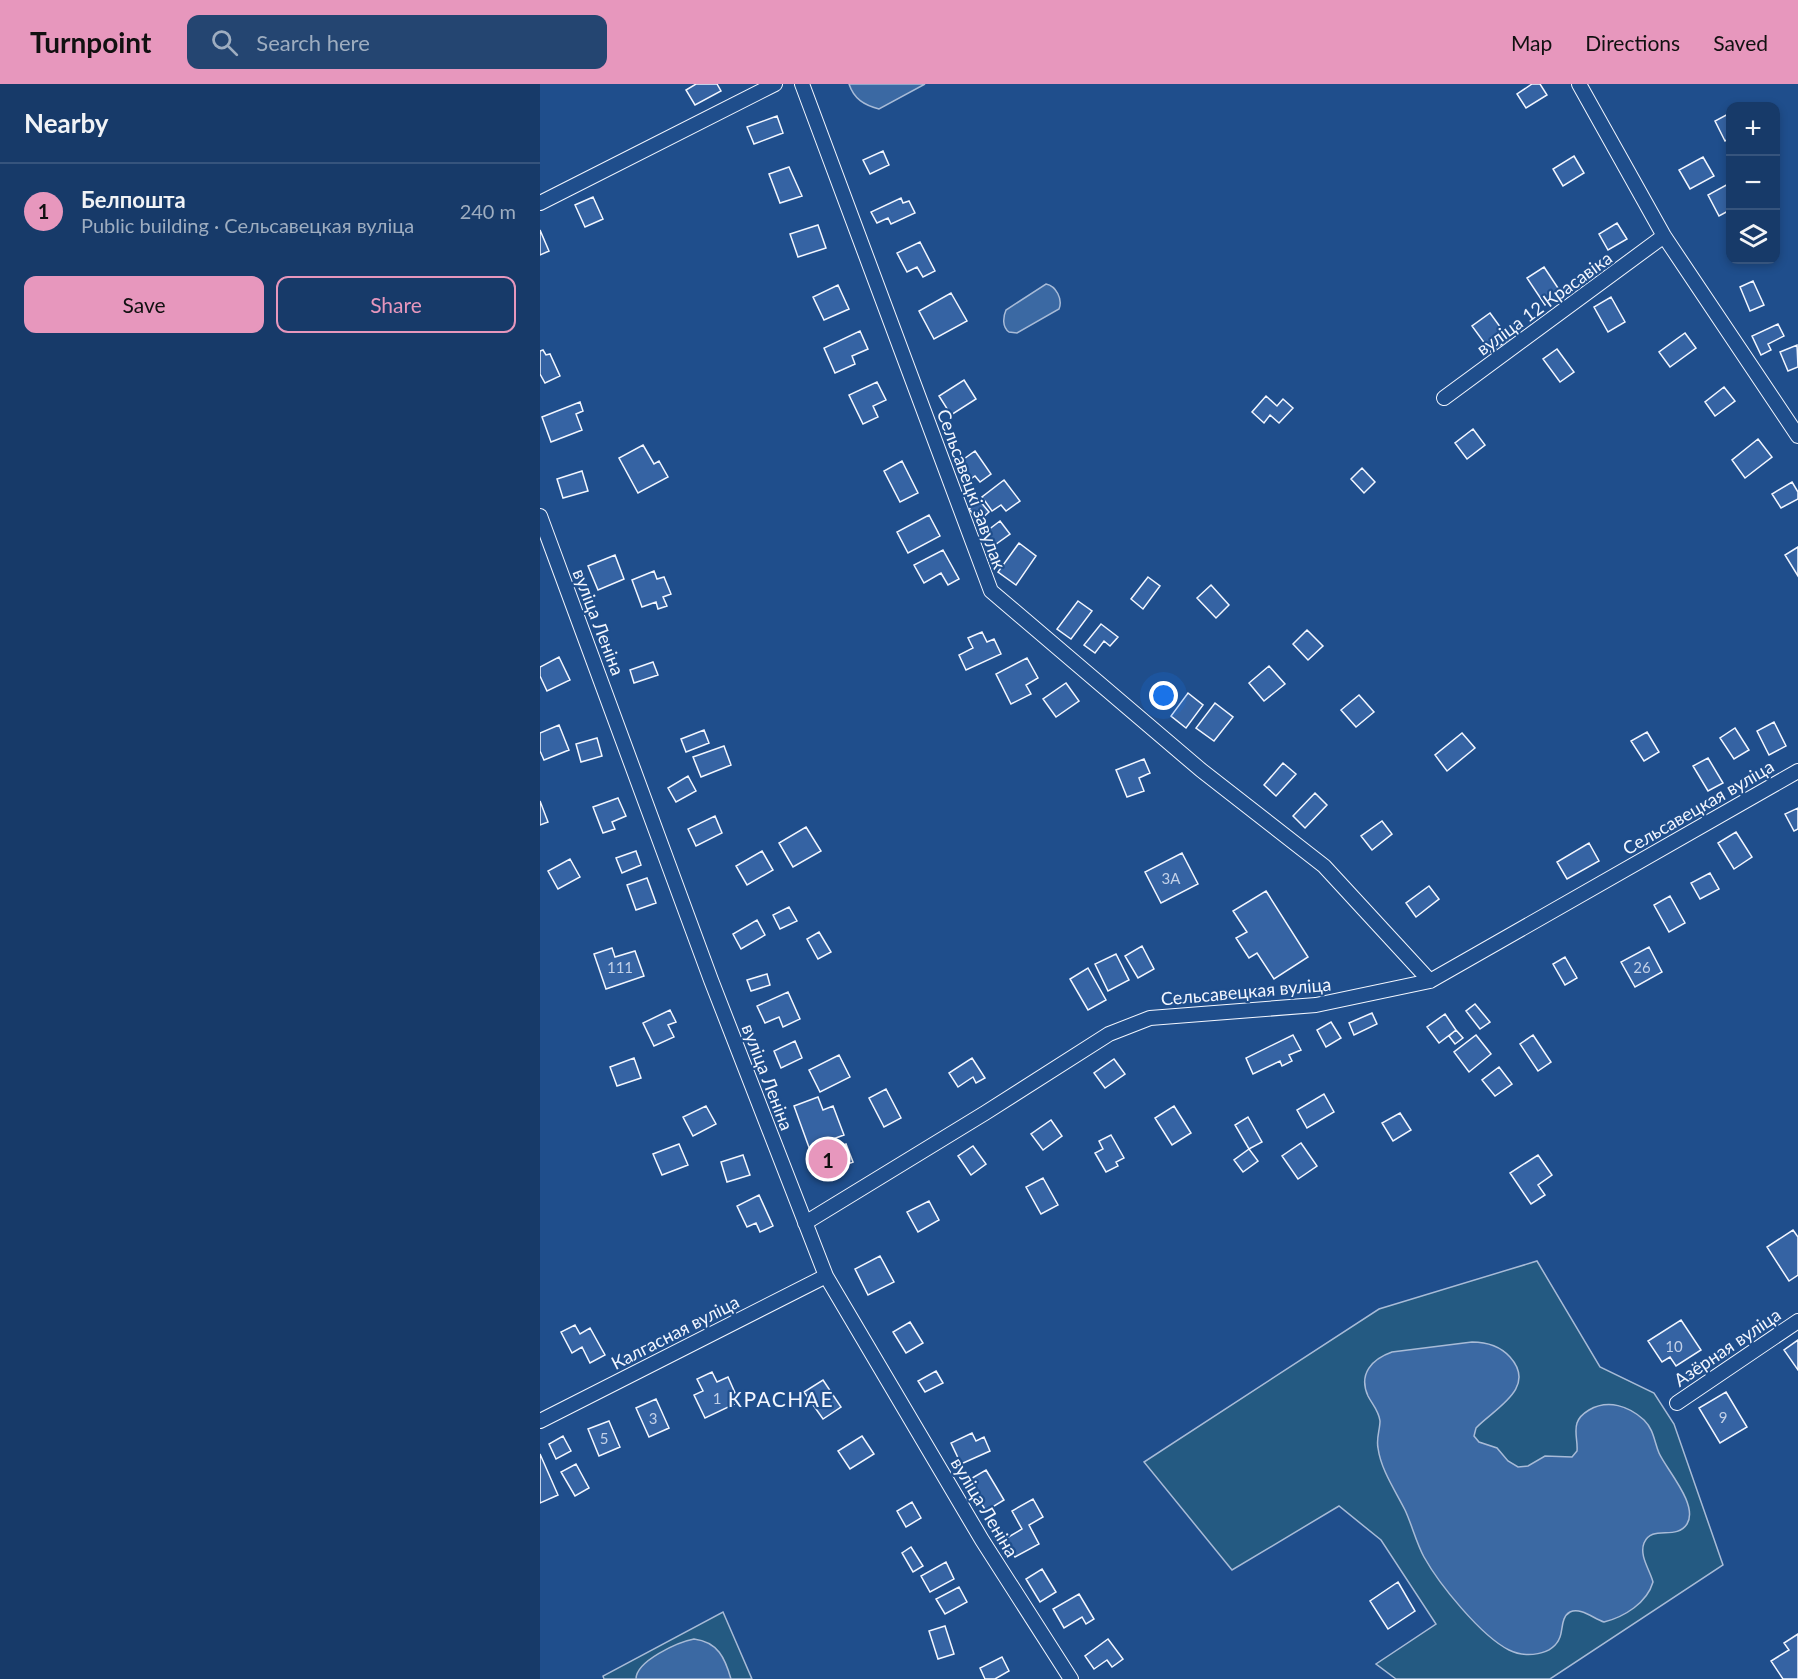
<!DOCTYPE html>
<html lang="en">
<head>
<meta charset="utf-8">
<style>
	:root { --surface:#173a69; --page:#244571; --text:#f1f3f6; --muted:#9eadc0; --line:#36547d; --accent:#e797bd }
	body { margin:0; font-family:Lato,sans-serif; background:var(--page); color:var(--text) }
	.controls { position:absolute; right:18px; top:18px; display:grid; overflow:hidden; border-radius:12px; box-shadow:0 3px 9px #0003 }
	.controls button { width:54px; height:54px; display:grid; place-items:center; padding:0; border:0; border-bottom:2px solid var(--line); background:var(--surface); color:var(--text); font:30px sans-serif }
	.you { position:absolute; left:624px; top:612px; width:21px; height:21px; margin:-15px; border:4px solid #fff; border-radius:50%; background:#1a73e8; box-shadow:0 0 0 9px #1a73e833 }
	.badge { display:grid; place-items:center; width:39px; height:39px; border-radius:50%; background:var(--accent); color:#111; font-size:20px; font-weight:700 }
	.pin { position:absolute; translate:-50% -50%; border:3px solid #fff; box-shadow:0 2px 6px #0006 }
	.list { margin:0; padding:0; list-style:none }
	h2 { display:flex; justify-content:space-between; align-items:center; height:78px; margin:0; padding:0 24px; font-size:26px }
	h2 small { font-size:20px; font-weight:400; color:var(--muted) }
	.list li { display:grid; grid-template-columns:39px 1fr auto; gap:18px; align-items:center; box-sizing:border-box; height:96px; padding:0 24px; border-top:2px solid var(--line) }
	.list b { display:block; font-size:22px; white-space:nowrap }
	.list p { margin:0; font-size:20px; white-space:nowrap; color:var(--muted) }
	.list em { font-size:20px; font-style:normal; color:var(--muted) }
	.actions { display:flex; gap:12px; padding:18px 24px }
	.actions a { flex:1; padding:14px 0; border:2px solid var(--accent); border-radius:12px; text-align:center; font-size:21px; color:var(--accent) }
	.actions .main { background:var(--accent); color:#111 }
	.icon { flex:none; width:33px; height:33px; fill:none; stroke:currentColor; stroke-width:2; stroke-linecap:round; stroke-linejoin:round }
	.map { position:relative; flex:none; width:1258px; height:1595px; overflow:hidden }
	header { display:flex; align-items:center; gap:36px; box-sizing:border-box; height:84px; padding:0 30px; background:var(--accent); color:#111 }
	header strong { font-size:28px }
	nav { display:flex; gap:33px; margin-inline-start:auto; font-size:21px }
	.search { width:420px; height:54px; background:var(--page); display:flex; align-items:center; gap:15px; box-sizing:border-box; padding:0 21px; border-radius:12px; color:var(--muted); font-size:22px }
	main { display:flex }
	aside { flex:1; background:var(--surface) }
	.map>svg:first-child { display:block }
	.green { fill:#245a82; stroke:#a8bbd7; stroke-width:1.5 }
	.water { fill:#3b69a3; stroke:#a8bbd7; stroke-width:1.5 }
	.building { fill:#3563a3; stroke:#f2f6ff; stroke-width:1.5 }
	.lines { fill:none; stroke-linecap:round; stroke-linejoin:round }
	.minor-casing { stroke:#f2f6ff; stroke-width:16 }
	.minor { stroke:#1f4e8c; stroke-width:14 }
	.labels { text-anchor:middle; dominant-baseline:central; stroke-width:4.5; stroke-linejoin:round; paint-order:stroke }
	.number-label { font-size:15px; fill:#c3d1e8 }
	.street-label { font-size:18px; fill:#f2f6ff; stroke:#1f4e8c }
	.quarter-label { font-size:21px; letter-spacing:1.5px; fill:#f2f6ff; stroke:#1f4e8c }
</style>
</head>
<body>
<header>
<strong>Turnpoint</strong>
<div class="search"><svg class="icon" aria-label="search" viewBox="0 0 24 24"><circle cx="10" cy="10" r="6"/><path d="M15 15l6 6"/></svg>Search here</div>
<nav><a>Map</a><a>Directions</a><a>Saved</a></nav>
</header>
<main>
<aside>
<h2>Nearby<small></small></h2>
<ul class="list">
<li><span class="badge">1</span><div><b>Белпошта</b><p>Public building · Сельсавецкая вуліца</p></div><em>240 m</em></li>
</ul>
<div class="actions"><a class="main">Save</a><a>Share</a></div>
</aside>
<div class="map">
<svg width="1258" height="1595" viewBox="0 0 1258 1595">
	<rect width="100%" height="100%" fill="#1f4e8c"/>
	<!-- green -->
	<path class="green" d="M 997,1177 L 1060,1283 L 1114,1309 L 1134,1340 L 1183,1481 L 1010,1595 L 856,1595 L 836,1580 L 896,1540 L 841,1456 L 799,1422 L 692,1486 L 604,1378 L 839,1225 Z
		M 183,1528 L 212,1595 L 64,1595 L 63,1592 Z"/>
	<!-- water -->
	<path class="water" d="M 309,0 L 385,0 L 339,25 C 324,21 314,15 309,0 Z
		M 506,200 C 516,202 523,215 519,225 L 477,249 L 469,248 C 462,243 463,233 466,226 Z
		M 932,1258 C 947,1258 960,1262 970,1273 C 998,1304 954,1325 936,1344 L 934,1352 L 939,1358 L 957,1364 L 968,1377 L 978,1383 L 988,1382 L 1005,1372 L 1032,1373 L 1037,1367 C 1038,1358 1034,1348 1037,1339 C 1039,1333 1044,1329 1049,1326 C 1068,1315 1089,1322 1104,1336 C 1114,1346 1114,1357 1119,1369 C 1126,1385 1159,1421 1147,1440 C 1136,1457 1112,1440 1104,1459 C 1099,1472 1110,1486 1113,1498 C 1107,1519 1084,1533 1064,1538 C 1054,1535 1041,1523 1030,1528 C 1021,1533 1023,1545 1020,1553 C 1013,1572 985,1574 969,1566 C 941,1552 899,1500 884,1473 C 876,1458 872,1441 865,1426 C 855,1406 841,1386 838,1364 C 836,1354 840,1346 840,1337 C 839,1327 832,1320 828,1312 C 818,1290 832,1275 852,1268 Z
		M 154,1555 C 178,1558 185,1574 191,1595 L 96,1595 C 96,1577 138,1558 154,1555 Z"/>
	<!-- building -->
	<path class="building" d="M 156,0 L 177,0 L 181,7 L 155,21 L 146,6 Z
		M 992,0 L 1000,0 L 1007,11 L 986,24 L 977,10 Z
		M 1190,29 L 1190,54 L 1185,57 L 1175,37 Z
		M 237,32 L 243,49 L 214,60 L 207,43 Z
		M 343,67 L 349,81 L 330,90 L 323,76 Z
		M 1034,72 L 1044,89 L 1023,102 L 1013,85 Z
		M 1163,73 L 1174,92 L 1150,105 L 1139,86 Z
		M 249,83 L 262,112 L 240,119 L 229,90 Z
		M 1190,99 L 1190,126 L 1179,132 L 1168,111 Z
		M 53,113 L 63,135 L 45,143 L 35,121 Z
		M 361,114 L 363,119 L 369,117 L 375,129 L 351,140 L 348,134 L 337,139 L 331,128 Z
		M 1077,139 L 1087,155 L 1068,166 L 1059,150 Z
		M 278,141 L 286,164 L 258,173 L 250,150 Z
		M 0,146 L 9,167 L 0,171 Z
		M 380,158 L 395,187 L 383,193 L 377,183 L 367,188 L 357,169 Z
		M 1004,183 L 1022,210 L 1005,221 L 987,194 Z
		M 1213,197 L 1224,221 L 1210,227 L 1200,203 Z
		M 298,201 L 309,225 L 284,236 L 273,213 Z
		M 411,209 L 427,237 L 394,255 L 379,227 Z
		M 1071,213 L 1085,238 L 1068,248 L 1054,223 Z
		M 950,229 L 969,255 L 951,268 L 932,242 Z
		M 1238,240 L 1244,252 L 1228,260 L 1231,266 L 1221,271 L 1212,252 Z
		M 320,247 L 328,265 L 312,272 L 315,280 L 295,289 L 284,264 Z
		M 1145,249 L 1156,264 L 1130,283 L 1119,268 Z
		M 1257,261 L 1258,283 L 1248,287 L 1240,268 Z
		M 1017,265 L 1034,288 L 1020,298 L 1003,275 Z
		M 3,266 L 6,271 L 10,270 L 20,292 L 5,299 L 0,290 L 0,267 Z
		M 424,296 L 436,315 L 411,331 L 399,312 Z
		M 337,298 L 346,316 L 333,322 L 338,333 L 323,340 L 309,311 Z
		M 1184,303 L 1195,317 L 1175,332 L 1165,318 Z
		M 726,312 L 737,322 L 743,315 L 753,324 L 739,339 L 730,331 L 724,339 L 712,328 Z
		M 40,318 L 43,327 L 36,330 L 42,346 L 11,358 L 2,333 Z
		M 933,345 L 945,361 L 927,375 L 915,359 Z
		M 1218,355 L 1232,373 L 1205,394 L 1192,376 Z
		M 103,361 L 114,380 L 119,377 L 128,393 L 98,409 L 79,374 Z
		M 435,367 L 451,390 L 440,398 L 435,392 L 429,396 L 417,380 Z
		M 362,377 L 378,409 L 360,418 L 344,387 Z
		M 822,384 L 835,398 L 824,409 L 811,395 Z
		M 42,387 L 48,407 L 23,414 L 17,395 Z
		M 464,396 L 480,417 L 466,427 L 461,421 L 452,427 L 442,413 Z
		M 1252,398 L 1258,408 L 1258,415 L 1241,424 L 1232,410 Z
		M 439,416 L 449,428 L 439,437 L 429,425 Z
		M 389,431 L 400,452 L 368,469 L 357,448 Z
		M 460,437 L 470,450 L 452,463 L 443,450 Z
		M 479,459 L 496,472 L 476,501 L 458,488 Z
		M 1258,463 L 1258,492 L 1245,471 Z
		M 403,466 L 419,495 L 408,501 L 401,489 L 384,499 L 374,481 Z
		M 75,471 L 84,495 L 58,506 L 48,482 Z
		M 114,487 L 117,495 L 124,493 L 131,510 L 123,513 L 127,522 L 118,525 L 116,518 L 102,523 L 92,496 Z
		M 608,493 L 620,502 L 603,525 L 591,515 Z
		M 671,501 L 689,521 L 676,534 L 657,514 Z
		M 538,517 L 552,527 L 531,555 L 517,545 Z
		M 561,540 L 578,553 L 570,562 L 564,557 L 555,569 L 544,561 Z
		M 767,546 L 783,562 L 768,576 L 753,560 Z
		M 442,548 L 447,558 L 454,555 L 461,570 L 426,586 L 419,571 L 433,564 L 428,554 Z
		M 19,573 L 30,596 L 7,607 L 0,592 L 0,583 Z
		M 487,574 L 498,594 L 486,601 L 491,610 L 471,620 L 456,590 Z
		M 113,578 L 118,591 L 94,599 L 90,586 Z
		M 729,582 L 745,600 L 724,617 L 709,599 Z
		M 526,599 L 539,617 L 516,633 L 503,615 Z
		M 648,609 L 663,621 L 646,644 L 631,632 Z
		M 819,611 L 834,628 L 816,643 L 801,626 Z
		M 675,619 L 693,633 L 674,657 L 656,644 Z
		M 1234,638 L 1246,662 L 1229,671 L 1217,647 Z
		M 19,641 L 29,666 L 4,676 L 0,667 L 0,649 Z
		M 1195,644 L 1209,666 L 1194,675 L 1180,654 Z
		M 164,646 L 169,659 L 146,668 L 141,655 Z
		M 1107,648 L 1119,668 L 1104,677 L 1091,657 Z
		M 922,649 L 935,664 L 907,687 L 895,671 Z
		M 57,654 L 62,672 L 41,678 L 36,660 Z
		M 184,662 L 191,681 L 161,693 L 153,673 Z
		M 1168,674 L 1183,699 L 1168,707 L 1153,682 Z
		M 604,675 L 610,689 L 599,694 L 604,707 L 587,713 L 576,686 Z
		M 743,679 L 756,690 L 736,712 L 724,701 Z
		M 148,692 L 156,707 L 136,718 L 128,704 Z
		M 775,709 L 787,721 L 765,744 L 753,732 Z
		M 78,714 L 86,732 L 72,738 L 75,745 L 63,749 L 53,723 Z
		M 0,717 L 8,738 L 0,741 Z
		M 1258,724 L 1258,745 L 1254,747 L 1245,730 Z
		M 175,732 L 182,749 L 156,762 L 148,745 Z
		M 842,737 L 852,750 L 832,766 L 821,752 Z
		M 266,743 L 281,767 L 253,783 L 239,759 Z
		M 1196,748 L 1212,773 L 1194,785 L 1178,759 Z
		M 1049,759 L 1059,777 L 1027,795 L 1017,778 Z
		M 96,767 L 101,781 L 82,789 L 76,774 Z
		M 222,767 L 233,786 L 207,801 L 196,782 Z
		M 642,769 L 658,800 L 621,819 L 605,788 Z
		M 30,775 L 40,793 L 18,805 L 8,787 Z
		M 1170,789 L 1179,805 L 1160,815 L 1151,799 Z
		M 107,794 L 116,819 L 96,826 L 87,801 Z
		M 889,802 L 899,815 L 876,833 L 866,819 Z
		M 726,807 L 768,873 L 734,895 L 717,869 L 709,874 L 696,854 L 707,848 L 693,827 Z
		M 1130,812 L 1145,839 L 1129,848 L 1114,821 Z
		M 249,823 L 257,837 L 240,845 L 233,831 Z
		M 217,836 L 225,851 L 201,865 L 193,850 Z
		M 279,848 L 291,868 L 278,875 L 267,855 Z
		M 602,862 L 614,885 L 598,894 L 585,872 Z
		M 1109,863 L 1122,888 L 1095,903 L 1081,878 Z
		M 72,864 L 75,873 L 95,867 L 104,892 L 66,905 L 54,870 Z
		M 576,870 L 589,896 L 568,907 L 555,880 Z
		M 1025,873 L 1037,894 L 1025,901 L 1013,880 Z
		M 548,884 L 566,916 L 548,926 L 530,895 Z
		M 227,890 L 230,901 L 211,907 L 207,896 Z
		M 248,908 L 260,935 L 243,943 L 239,933 L 225,939 L 217,922 Z
		M 935,920 L 950,938 L 940,945 L 926,927 Z
		M 130,926 L 136,938 L 128,941 L 134,953 L 114,962 L 103,939 Z
		M 832,929 L 837,940 L 814,951 L 809,939 Z
		M 905,930 L 916,946 L 899,959 L 887,943 Z
		M 791,938 L 801,954 L 786,963 L 777,946 Z
		M 916,946 L 923,954 L 915,960 L 909,952 Z
		M 753,951 L 761,966 L 749,971 L 752,977 L 742,982 L 740,977 L 713,990 L 706,974 Z
		M 936,951 L 951,970 L 929,988 L 914,968 Z
		M 993,951 L 1011,978 L 998,987 L 980,960 Z
		M 255,957 L 262,974 L 241,984 L 234,967 Z
		M 299,971 L 310,993 L 280,1008 L 269,986 Z
		M 94,974 L 101,994 L 77,1002 L 70,983 Z
		M 432,974 L 445,994 L 436,999 L 433,993 L 418,1003 L 409,989 Z
		M 574,975 L 585,990 L 565,1004 L 554,989 Z
		M 959,983 L 972,1000 L 955,1012 L 942,996 Z
		M 346,1005 L 361,1034 L 344,1043 L 329,1014 Z
		M 784,1010 L 794,1028 L 767,1044 L 757,1026 Z
		M 278,1013 L 283,1026 L 293,1022 L 304,1051 L 293,1055 L 296,1064 L 306,1060 L 313,1078 L 279,1091 L 254,1022 Z
		M 166,1022 L 176,1040 L 153,1052 L 143,1033 Z
		M 634,1022 L 651,1049 L 632,1061 L 615,1034 Z
		M 860,1029 L 871,1046 L 853,1057 L 842,1039 Z
		M 708,1033 L 722,1058 L 709,1065 L 695,1041 Z
		M 511,1036 L 522,1052 L 503,1066 L 491,1050 Z
		M 571,1051 L 584,1074 L 576,1078 L 578,1082 L 566,1088 L 555,1069 L 563,1065 L 559,1057 Z
		M 761,1059 L 777,1082 L 758,1095 L 742,1072 Z
		M 139,1060 L 148,1081 L 122,1091 L 113,1070 Z
		M 433,1062 L 446,1080 L 431,1091 L 418,1072 Z
		M 709,1065 L 718,1077 L 703,1088 L 694,1076 Z
		M 203,1071 L 210,1091 L 187,1098 L 181,1078 Z
		M 998,1071 L 1012,1091 L 998,1101 L 1005,1111 L 991,1120 L 970,1089 Z
		M 503,1094 L 518,1121 L 501,1130 L 486,1103 Z
		M 219,1111 L 233,1142 L 220,1148 L 216,1139 L 207,1143 L 197,1122 Z
		M 389,1117 L 399,1136 L 378,1148 L 367,1128 Z
		M 1253,1146 L 1258,1153 L 1258,1191 L 1249,1197 L 1227,1163 Z
		M 340,1172 L 354,1198 L 328,1211 L 315,1185 Z
		M 1141,1236 L 1161,1266 L 1136,1282 L 1130,1273 L 1122,1278 L 1108,1257 Z
		M 370,1238 L 383,1259 L 366,1269 L 353,1248 Z
		M 35,1241 L 40,1250 L 50,1244 L 65,1271 L 50,1279 L 42,1263 L 32,1269 L 21,1248 Z
		M 1258,1256 L 1258,1286 L 1244,1266 Z
		M 396,1287 L 403,1299 L 385,1308 L 378,1297 Z
		M 172,1288 L 177,1298 L 188,1293 L 199,1318 L 165,1334 L 154,1311 L 163,1307 L 157,1295 Z
		M 283,1296 L 301,1323 L 283,1335 L 264,1308 Z
		M 1186,1308 L 1207,1343 L 1180,1359 L 1159,1324 Z
		M 116,1315 L 129,1344 L 109,1353 L 96,1324 Z
		M 69,1337 L 80,1363 L 59,1372 L 48,1345 Z
		M 432,1349 L 436,1357 L 444,1353 L 450,1367 L 421,1380 L 411,1359 Z
		M 23,1352 L 31,1367 L 16,1375 L 9,1360 Z
		M 322,1352 L 334,1370 L 310,1385 L 298,1367 Z
		M 0,1370 L 18,1411 L 0,1419 Z
		M 36,1380 L 49,1404 L 35,1412 L 21,1388 Z
		M 446,1386 L 464,1416 L 446,1427 L 427,1397 Z
		M 493,1415 L 503,1433 L 489,1441 L 499,1460 L 475,1473 L 465,1455 L 482,1445 L 472,1427 Z
		M 372,1418 L 381,1434 L 366,1443 L 357,1427 Z
		M 371,1463 L 383,1482 L 373,1488 L 362,1469 Z
		M 406,1478 L 414,1495 L 390,1508 L 381,1492 Z
		M 502,1485 L 516,1508 L 500,1518 L 486,1495 Z
		M 858,1498 L 875,1527 L 848,1545 L 830,1517 Z
		M 419,1503 L 427,1518 L 405,1530 L 396,1515 Z
		M 539,1510 L 554,1535 L 546,1540 L 542,1533 L 524,1544 L 513,1525 Z
		M 405,1542 L 414,1570 L 398,1575 L 389,1547 Z
		M 1258,1550 L 1258,1595 L 1243,1595 L 1231,1577 L 1249,1566 L 1244,1559 Z
		M 568,1555 L 583,1575 L 572,1583 L 567,1576 L 554,1585 L 545,1572 Z
		M 462,1573 L 469,1587 L 455,1595 L 445,1595 L 440,1584 Z"/>
	<g class="lines">
		<!-- minor casing -->
		<g class="minor-casing">
			<path id="minor" d="M 262,0 L 451,507 L 661,686 L 784,782 L 890,897
				M 1039,0 L 1124,152 L 1258,352
				M 0,119 L 235,0
				M 904,314 L 1124,152
				M 0,432 L 171,896 L 286,1192 L 442,1456 L 531,1595
				M 265,1139 L 445,1029 L 569,950 L 610,934 L 776,921 L 890,897 L 1258,687
				M 1137,1319 L 1258,1237
				M 0,1337 L 286,1192"/>
		</g>
		<!-- minor -->
		<use href="#minor" class="minor"/>
	</g>
	<g class="labels">
		<!-- number labels -->
		<g class="number-label">
			<text x="631" y="794">3А</text>
			<text x="80" y="883">111</text>
			<text x="1102" y="883">26</text>
			<text x="1134" y="1262">10</text>
			<text x="177" y="1314">1</text>
			<text x="1183" y="1333">9</text>
			<text x="113" y="1334">3</text>
			<text x="64" y="1354">5</text>
		</g>
		<!-- street labels -->
		<g class="street-label">
			<text transform="translate(1004 219) rotate(-36)">вуліца 12 Красавіка</text>
			<text transform="translate(432 405) rotate(70)">Сельсавецкі завулак</text>
			<text transform="translate(59 538) rotate(69)">вуліца Леніна</text>
			<text transform="translate(1158 723) rotate(-30)">Сельсавецкая вуліца</text>
			<text transform="translate(706 907) rotate(-5)">Сельсавецкая вуліца</text>
			<text transform="translate(228 993) rotate(69)">вуліца Леніна</text>
			<text transform="translate(135 1248) rotate(-27)">Калгасная вуліца</text>
			<text transform="translate(1187 1263) rotate(-34)">Азёрная вуліца</text>
			<text transform="translate(445 1423) rotate(59)">вуліца Леніна</text>
		</g>
		<!-- quarter labels -->
		<g class="quarter-label">
			<text x="241" y="1314">КРАСНАЕ</text>
		</g>
	</g>
</svg>
<div class="controls">
<button>+</button>
<button>−</button>
<button><svg class="icon" aria-label="layers" viewBox="0 0 24 24"><path d="M12 4l9 5-9 5-9-5zM3 14l9 5 9-5"/></svg></button>
</div>
<div class="you"></div>
<div class="pin badge" style="left:288px;top:1075px">1</div>
</div>
</main>
</body>
</html>
